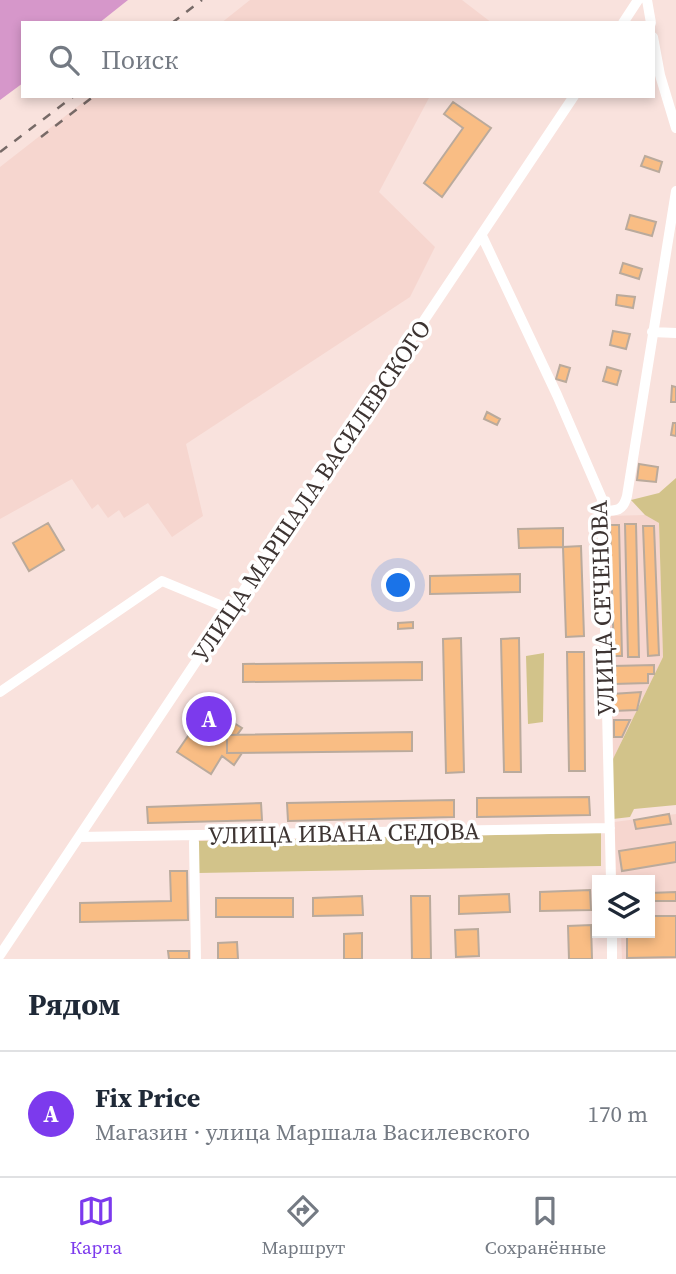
<!DOCTYPE html>
<html lang="ru">
<head>
<meta charset="utf-8">
<style>
	:root { --surface:#fff; --page:#f6f6f7; --text:#1f2937; --muted:#747a83; --line:#e0e1e3; --accent:#7c3aed }
	body { margin:0; font-family:"Source Serif 4",serif; background:var(--page); color:var(--text) }
	.controls { position:absolute; right:21px; bottom:21px; display:grid; overflow:hidden; border-radius:0px; box-shadow:0 4px 10px #0003 }
	.controls button { width:63px; height:63px; display:grid; place-items:center; padding:0; border:0; border-bottom:2px solid var(--line); background:var(--surface); color:var(--text); font:35px sans-serif }
	.you { position:absolute; left:399px; top:586px; width:24px; height:24px; margin:-18px; border:5px solid #fff; border-radius:50%; background:#1a73e8; box-shadow:0 0 0 10px #1a73e833 }
	.badge { display:grid; place-items:center; width:46px; height:46px; border-radius:50%; background:var(--accent); color:#fff; font-size:23px; font-weight:700 }
	.pin { position:absolute; translate:-50% -50%; border:4px solid #fff; box-shadow:0 2px 7px #0006 }
	.list { margin:0; padding:0; list-style:none }
	h2 { display:flex; justify-content:space-between; align-items:center; height:91px; margin:0; padding:0 28px; font-size:30px }
	h2 small { font-size:23px; font-weight:400; color:var(--muted) }
	.list li { display:grid; grid-template-columns:46px 1fr auto; gap:21px; align-items:center; box-sizing:border-box; height:126px; padding:0 28px; border-top:2px solid var(--line) }
	.list b { display:block; font-size:26px; white-space:nowrap }
	.list p { margin:0; font-size:23px; white-space:nowrap; color:var(--muted) }
	.list em { font-size:23px; font-style:normal; color:var(--muted) }
	.icon { flex:none; width:38px; height:38px; fill:none; stroke:currentColor; stroke-width:2; stroke-linecap:round; stroke-linejoin:round }
	.map { position:relative; flex:none; width:676px; height:959px; overflow:hidden }
	.search { position:absolute; background:var(--surface); box-shadow:0 4px 10px #0003; left:21px; right:21px; top:21px; height:77px; display:flex; align-items:center; gap:18px; box-sizing:border-box; padding:0 24px; border-radius:0px; color:var(--muted); font-size:26px }
	.sheet { height:217px; background:var(--surface) }
	nav { display:flex; justify-content:space-around; align-items:center; box-sizing:border-box; height:98px; border-top:2px solid var(--line); background:var(--surface); font-size:19px; color:var(--muted) }
	nav a { display:grid; justify-items:center; gap:4px }
	nav .on { color:var(--accent) }
	.map>svg:first-child { display:block }
	.built { fill:#f6d6cf }
	.green { fill:#d2c38a }
	.water { fill:#d697ca }
	.building { fill:#f9bd84; stroke:#baaa9c; stroke-width:2 }
	.lines { fill:none; stroke-linecap:round; stroke-linejoin:round }
	.minor { stroke:#fff; stroke-width:10 }
	.rail { stroke:#776a67; stroke-width:2.5; stroke-dasharray:9 9; stroke-linecap:butt }
	.labels { text-anchor:middle; dominant-baseline:central; stroke-width:7; stroke-linejoin:round; paint-order:stroke }
	.street-label { font-size:24px; fill:#3d3432; stroke:#fff }
</style>
</head>
<body>
<div class="map">
<svg width="676" height="959" viewBox="0 0 676 959">
	<rect width="100%" height="100%" fill="#f9e2dd"/>
	<!-- built -->
	<path class="built" d="M 250,0 L 462,0 L 492,23 L 221,23 Z
		M 91,96 L 430,96 L 379,192 L 435,247 L 410,297 L 186,444 L 203,516 L 172,537 L 148,503 L 124,518 L 119,510 L 108,518 L 98,504 L 92,509 L 72,479 L 0,519 L 0,167 Z
		M 645,515 L 659,523 L 663,657 L 612,761 L 607,516 Z
		M 676,814 L 676,959 L 622,959 L 621,933 L 650,933 L 650,880 L 615,880 L 614,822 Z"/>
	<!-- green -->
	<path class="green" d="M 676,478 L 676,805 L 634,809 L 630,817 L 613,819 L 612,761 L 663,657 L 659,523 L 645,515 L 631,500 L 659,493 Z
		M 544,653 L 543,722 L 528,724 L 526,656 Z
		M 601,833 L 601,866 L 198,873 L 198,841 Z"/>
	<!-- water -->
	<path class="water" d="M 0,0 L 128,0 L 99,23 L 23,23 L 23,83 L 0,100 Z"/>
	<!-- building -->
	<path class="building" d="M 453,102 L 491,128 L 442,197 L 424,183 L 463,128 L 444,114 Z
		M 645,156 L 662,162 L 659,172 L 641,166 Z
		M 630,215 L 656,222 L 652,236 L 626,229 Z
		M 623,263 L 642,269 L 639,279 L 620,273 Z
		M 617,295 L 635,297 L 633,308 L 616,305 Z
		M 613,331 L 630,334 L 626,349 L 610,345 Z
		M 560,365 L 570,368 L 566,382 L 556,379 Z
		M 607,367 L 621,371 L 617,385 L 603,381 Z
		M 672,386 L 676,387 L 676,402 L 671,402 Z
		M 487,412 L 500,419 L 497,425 L 484,419 Z
		M 673,423 L 676,423 L 676,436 L 671,435 Z
		M 639,464 L 658,467 L 656,482 L 637,480 Z
		M 48,523 L 64,550 L 29,571 L 13,543 Z
		M 625,524 L 636,524 L 639,657 L 628,657 Z
		M 610,525 L 619,525 L 622,656 L 614,656 Z
		M 643,526 L 654,526 L 659,655 L 648,656 Z
		M 563,528 L 563,547 L 519,548 L 518,529 Z
		M 581,546 L 584,636 L 566,637 L 563,547 Z
		M 520,574 L 520,592 L 430,594 L 430,576 Z
		M 413,622 L 413,628 L 398,629 L 398,623 Z
		M 461,638 L 464,772 L 446,773 L 443,639 Z
		M 519,638 L 521,772 L 504,772 L 501,639 Z
		M 567,652 L 584,652 L 585,771 L 569,771 Z
		M 422,662 L 422,680 L 243,682 L 243,664 Z
		M 654,665 L 654,674 L 648,674 L 648,683 L 614,684 L 613,666 Z
		M 641,692 L 637,710 L 613,711 L 612,694 Z
		M 208,707 L 242,728 L 237,735 L 227,735 L 227,753 L 242,753 L 234,765 L 222,756 L 211,774 L 177,752 Z
		M 614,720 L 630,720 L 622,737 L 614,737 Z
		M 412,732 L 412,751 L 227,753 L 227,735 Z
		M 589,797 L 590,815 L 477,817 L 477,798 Z
		M 454,800 L 454,817 L 288,821 L 287,803 Z
		M 261,803 L 262,820 L 148,823 L 147,807 Z
		M 669,814 L 671,824 L 636,829 L 634,820 Z
		M 676,842 L 676,862 L 622,871 L 619,851 Z
		M 170,871 L 187,871 L 188,920 L 80,922 L 80,903 L 171,901 Z
		M 590,890 L 591,910 L 540,911 L 540,892 Z
		M 676,892 L 676,901 L 650,901 L 650,893 Z
		M 509,894 L 510,912 L 459,914 L 459,896 Z
		M 362,896 L 363,915 L 313,916 L 313,898 Z
		M 411,896 L 430,896 L 431,959 L 412,959 Z
		M 216,898 L 293,898 L 293,917 L 216,917 Z
		M 650,916 L 676,916 L 676,957 L 627,958 L 627,933 L 650,933 Z
		M 591,925 L 592,959 L 569,959 L 568,926 Z
		M 478,929 L 479,956 L 456,957 L 455,930 Z
		M 362,933 L 362,959 L 344,959 L 344,934 Z
		M 237,942 L 238,959 L 218,959 L 218,943 Z
		M 168,951 L 189,951 L 189,959 L 169,959 Z"/>
	<g class="lines">
		<!-- minor -->
		<path class="minor" d="M 647,0 L 651,23
			M 623,23 L 638,0
			M 653,37 L 660,75 L 676,128
			M 482,236 L 557,395 L 602,499 L 611,880
			M 652,332 L 676,333
			M 602,511 C 617,511 623,511 627,496 L 676,191
			M 0,692 L 162,581 L 232,610
			M 79,837 L 610,828
			M 194,842 L 196,959
			M 612,933 L 612,959
			M 0,955 L 574,96"/>
		<!-- rail -->
		<path class="rail" d="M 172,23 L 202,0
			M 41,137 L 94,96
			M 0,152 L 74,96"/>
	</g>
	<g class="labels">
		<!-- street labels -->
		<g class="street-label">
			<text transform="translate(311 491) rotate(-56)">УЛИЦА МАРШАЛА ВАСИЛЕВСКОГО</text>
			<text transform="translate(602 608) rotate(-92)">УЛИЦА СЕЧЕНОВА</text>
			<text transform="translate(344 833) rotate(-1)">УЛИЦА ИВАНА СЕДОВА</text>
		</g>
	</g>
</svg>
<div class="controls">
<button><svg class="icon" aria-label="layers" viewBox="0 0 24 24"><path d="M12 4l9 5-9 5-9-5zM3 14l9 5 9-5"/></svg></button>
</div>
<div class="you"></div>
<div class="pin badge" style="left:209px;top:719px">A</div>
<div class="search"><svg class="icon" aria-label="search" viewBox="0 0 24 24"><circle cx="10" cy="10" r="6"/><path d="M15 15l6 6"/></svg>Поиск</div>
</div>
<section class="sheet">
<h2>Рядом<small></small></h2>
<ul class="list">
<li><span class="badge">A</span><div><b>Fix Price</b><p>Магазин · улица Маршала Василевского</p></div><em>170 m</em></li>
</ul>
</section>
<nav>
<a class="on"><svg class="icon" aria-label="map" viewBox="0 0 24 24"><path d="M3 6l6-2 6 2 6-2v14l-6 2-6-2-6 2zM9 4v14M15 6v14"/></svg>Карта</a>
<a><svg class="icon" aria-label="directions" viewBox="0 0 24 24"><path d="M12 3l9 9-9 9-9-9zM9 14v-3h6M13 9l2 2-2 2"/></svg>Маршрут</a>
<a><svg class="icon" aria-label="saved" viewBox="0 0 24 24"><path d="M7 4h10v16l-5-4-5 4z"/></svg>Сохранённые</a>
</nav>
</body>
</html>
